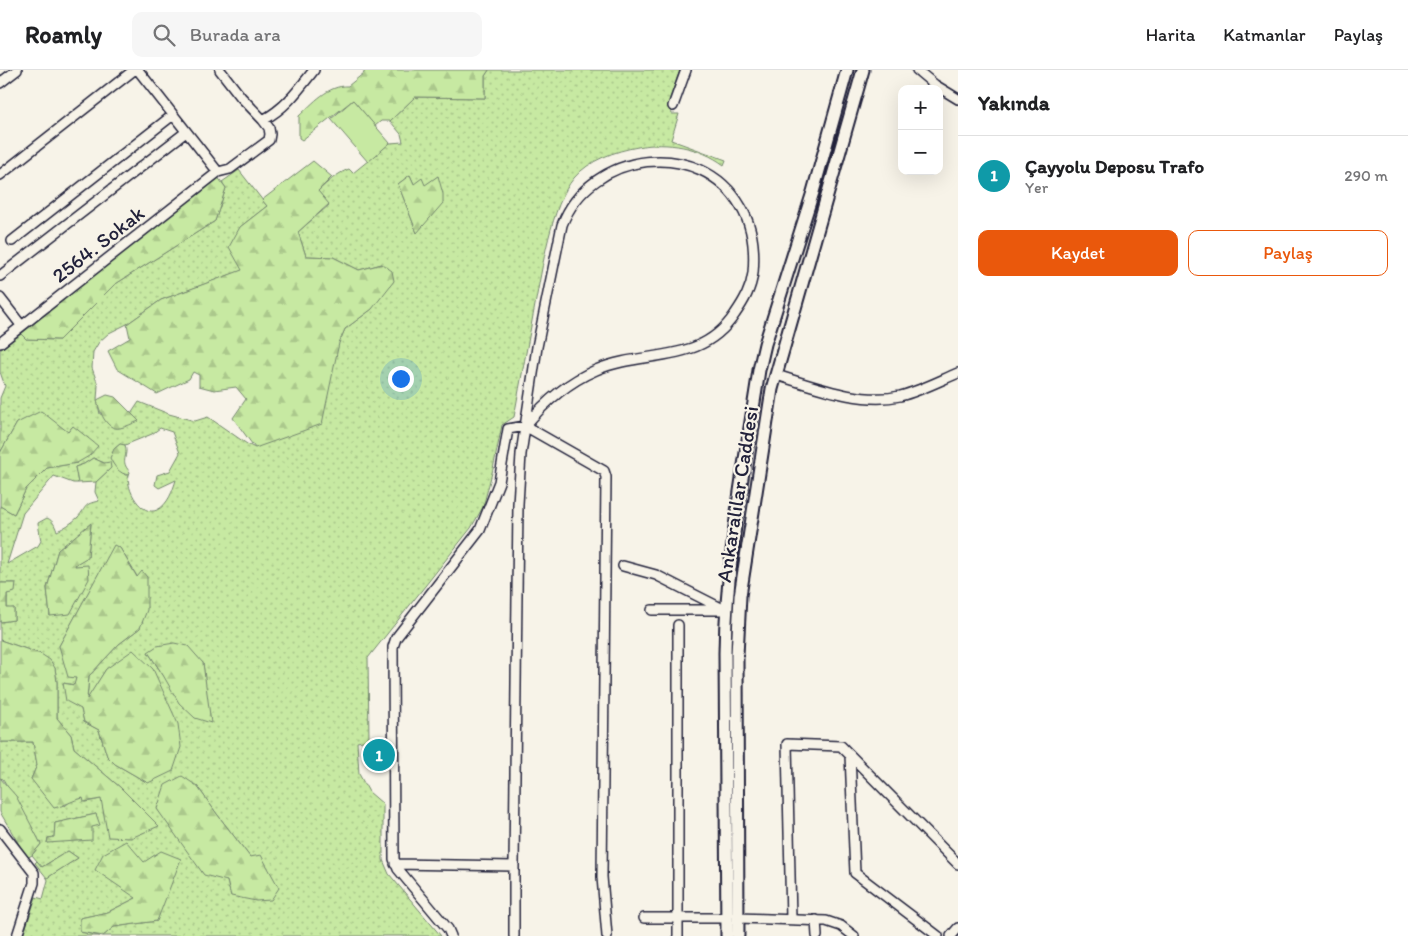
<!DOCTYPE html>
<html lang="tr">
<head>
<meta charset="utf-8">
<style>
	:root { --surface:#fff; --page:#f6f6f6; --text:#202124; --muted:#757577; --line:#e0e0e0; --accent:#ea580c }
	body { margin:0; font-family:Itim,sans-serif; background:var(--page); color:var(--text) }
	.controls { position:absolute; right:15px; top:15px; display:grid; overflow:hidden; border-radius:10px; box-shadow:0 5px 20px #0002 }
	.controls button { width:45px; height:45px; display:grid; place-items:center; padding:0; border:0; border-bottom:1px solid var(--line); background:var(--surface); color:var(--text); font:25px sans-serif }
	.you { position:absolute; left:400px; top:308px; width:18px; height:18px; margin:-12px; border:4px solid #fff; border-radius:50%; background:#1a73e8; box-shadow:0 0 0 8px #1a73e833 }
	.badge { display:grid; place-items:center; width:32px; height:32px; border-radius:50%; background:var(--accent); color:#fff; font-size:16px; font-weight:700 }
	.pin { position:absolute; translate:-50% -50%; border:2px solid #fff; box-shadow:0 1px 5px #0006 }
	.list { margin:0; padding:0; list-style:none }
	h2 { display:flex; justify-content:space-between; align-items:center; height:65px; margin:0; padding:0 20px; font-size:21px }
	h2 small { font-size:16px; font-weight:400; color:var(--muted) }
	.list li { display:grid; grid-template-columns:32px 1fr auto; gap:15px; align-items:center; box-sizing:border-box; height:80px; padding:0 20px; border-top:1px solid var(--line) }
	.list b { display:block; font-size:19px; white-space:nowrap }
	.list p { margin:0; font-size:16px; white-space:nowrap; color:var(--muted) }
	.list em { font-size:16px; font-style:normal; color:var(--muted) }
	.actions { display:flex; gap:10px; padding:15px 20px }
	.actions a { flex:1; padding:11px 0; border:1px solid var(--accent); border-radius:10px; text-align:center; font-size:18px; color:var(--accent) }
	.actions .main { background:var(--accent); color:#fff }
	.icon { flex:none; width:28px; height:28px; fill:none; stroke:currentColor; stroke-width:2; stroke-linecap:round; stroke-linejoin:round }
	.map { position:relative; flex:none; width:958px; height:866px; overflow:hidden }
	header { display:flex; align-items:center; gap:30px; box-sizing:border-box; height:70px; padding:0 25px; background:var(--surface); border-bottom:1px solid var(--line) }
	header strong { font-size:24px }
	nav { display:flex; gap:28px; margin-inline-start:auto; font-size:18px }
	.search { width:350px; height:45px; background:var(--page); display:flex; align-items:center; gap:12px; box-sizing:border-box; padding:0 18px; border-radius:10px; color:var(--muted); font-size:19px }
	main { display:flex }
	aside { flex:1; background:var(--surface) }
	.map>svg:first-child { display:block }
	.grass { fill:url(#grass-dots); stroke:#74866e; fill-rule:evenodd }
	.forest { fill:url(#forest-firs); stroke:#74866e }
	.pitch { fill:#c7e9a2; stroke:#74866e }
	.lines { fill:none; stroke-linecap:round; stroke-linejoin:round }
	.street-casing { stroke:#22223b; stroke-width:12 }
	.secondary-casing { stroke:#22223b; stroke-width:15 }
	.street { stroke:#f7f3e8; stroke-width:9 }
	.secondary { stroke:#f7f3e8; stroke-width:11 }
	.labels { text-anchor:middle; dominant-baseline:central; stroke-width:4.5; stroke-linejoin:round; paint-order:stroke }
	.street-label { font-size:21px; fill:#22223b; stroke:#f7f3e8 }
</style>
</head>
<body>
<header>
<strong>Roamly</strong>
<div class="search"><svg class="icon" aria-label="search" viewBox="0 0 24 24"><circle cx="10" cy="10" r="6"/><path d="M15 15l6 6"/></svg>Burada ara</div>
<nav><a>Harita</a><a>Katmanlar</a><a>Paylaş</a></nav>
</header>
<main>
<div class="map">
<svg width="958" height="866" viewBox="0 0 958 866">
	<defs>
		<pattern id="grass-dots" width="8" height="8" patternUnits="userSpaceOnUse" patternTransform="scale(1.25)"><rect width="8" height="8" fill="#c7e9a2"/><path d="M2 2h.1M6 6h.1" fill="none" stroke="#abc88c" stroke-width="1.8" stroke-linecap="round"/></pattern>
		<pattern id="forest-firs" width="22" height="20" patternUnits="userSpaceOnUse" patternTransform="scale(1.25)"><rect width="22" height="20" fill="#c7e9a2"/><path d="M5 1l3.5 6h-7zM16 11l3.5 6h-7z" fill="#abc88c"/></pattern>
	</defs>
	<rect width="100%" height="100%" fill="#f7f3e8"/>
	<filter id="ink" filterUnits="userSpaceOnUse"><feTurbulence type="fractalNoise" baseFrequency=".02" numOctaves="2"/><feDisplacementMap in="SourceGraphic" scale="10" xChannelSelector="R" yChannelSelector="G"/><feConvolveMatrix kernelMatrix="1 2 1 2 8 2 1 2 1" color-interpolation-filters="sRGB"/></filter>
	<g filter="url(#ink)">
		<!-- grass -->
		<path class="grass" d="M 489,0 L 680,0 L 670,28 L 669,39 L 672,44 L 679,44 L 671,70 L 726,90 L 724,95 C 700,77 667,71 638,77 C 615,81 589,90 574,108 C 551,135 542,200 535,235 C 528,272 521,309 514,347 L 502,355 L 493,399 L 483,437 L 471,458 L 368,588 L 369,670 L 357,672 L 359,704 L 369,722 L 383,734 L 383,790 L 389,804 L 441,866 L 103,866 L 114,857 L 157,851 L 136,828 L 108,842 L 80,848 L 80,862 L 100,866 L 23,866 L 36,827 L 43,829 L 48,810 L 47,808 L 78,788 L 68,781 L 42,797 L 32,785 L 41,774 L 3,709 L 0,708 L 0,672 L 33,672 L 37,695 L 31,709 L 65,736 L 72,730 L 83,728 L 85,732 L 101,729 L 158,756 L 121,718 L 74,678 L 71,665 L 57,648 L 57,612 L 55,598 L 41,584 L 0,570 L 0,552 L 14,550 L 14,538 L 7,539 L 7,523 L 16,513 L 0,513 L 0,436 L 14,444 L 26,419 L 47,398 L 77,393 L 73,356 L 68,362 L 17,353 L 0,383 L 0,328 L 5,316 L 0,302 L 0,280 L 21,264 L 26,269 L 59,270 L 114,215 L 215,151 L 226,118 L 222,112 L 239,100 L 267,136 L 240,157 L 243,200 L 161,230 L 127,254 L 109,263 L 99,272 L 93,282 L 92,298 L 98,315 L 97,330 L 100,344 L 138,351 L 131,344 L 139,332 L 169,344 L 195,351 L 208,347 L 247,374 L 255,378 L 339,273 L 345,259 L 372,239 L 382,194 L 359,200 L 333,187 L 306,186 L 298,162 L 329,135 L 318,121 C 328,112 336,104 349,99 L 353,103 L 390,73 L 403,72 L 401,64 L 390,51 L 415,27 L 485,28 L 485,6 ZM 410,105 L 414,114 L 425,116 L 438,106 L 417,163 L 398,114 ZM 160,358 L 172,362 L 180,383 L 170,401 L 157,405 L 155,415 L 159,418 L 176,410 C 173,420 168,435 157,440 C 142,447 125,419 129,405 L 125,405 L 123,402 L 114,379 L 120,374 L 125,375 L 152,364 ZM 93,388 L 104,393 L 111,398 L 96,412 L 95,422 L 99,431 C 83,434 87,437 78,447 C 72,453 64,458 57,461 C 54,455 54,451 47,448 L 38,453 L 41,471 L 38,476 L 7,494 L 23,443 L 54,406 L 73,413 L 78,413 L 75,397 L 84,394 ZM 91,454 L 88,486 L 76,494 L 50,546 L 47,518 L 58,480 ZM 114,476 L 120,478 L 138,508 L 140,558 L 119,574 L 89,606 L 87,630 L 106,599 L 148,713 L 115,694 L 107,686 L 99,660 L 84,652 L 81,639 L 63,613 L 75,615 L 76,607 L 59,576 ZM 148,582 L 203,593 L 210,653 L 163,605 ZM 197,716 L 217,744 L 250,787 L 231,826 L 227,811 L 157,739 ZM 96,744 L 92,756 L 47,773 L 48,768 L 54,768 L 55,753 Z"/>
		<!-- forest -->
		<path class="forest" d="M 364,0 L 489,0 L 485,6 L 485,28 L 415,27 L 390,51 L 381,51 L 375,56 L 353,30 L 302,70 L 299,68 L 299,46 C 313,33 328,15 348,16 L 364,3 Z
			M 313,91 L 332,107 L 318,121 L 329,134 L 298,162 L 306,186 L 333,187 L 359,200 L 382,194 L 392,201 L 394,211 L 372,239 L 345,259 L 339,273 L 322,354 L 255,378 L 233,348 L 246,329 L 236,317 L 214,320 L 199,316 L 199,305 L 193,302 L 189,309 L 157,324 L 117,299 L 108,281 L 130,268 L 127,254 L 161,230 L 242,200 L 229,177 L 240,157 L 267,136 L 262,130 Z
			M 410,105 L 414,114 L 422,108 L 425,115 L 438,106 L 443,124 L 443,133 L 417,163 L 398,114 Z
			M 217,106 L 226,118 L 215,151 L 114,215 L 59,270 L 26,269 L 21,264 Z
			M 107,325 L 115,327 L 139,351 C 133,353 126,357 120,358 C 106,361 99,340 97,330 Z
			M 41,341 L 68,362 L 73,356 L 98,376 L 89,386 L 77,393 L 47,398 L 26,419 L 14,444 L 0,436 L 0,383 L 17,353 Z
			M 120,374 L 125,375 C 129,387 119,390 130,402 L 129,405 C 119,404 114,396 110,388 L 114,379 Z
			M 93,388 L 104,393 L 110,392 L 111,398 L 96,412 L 78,413 L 75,397 L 84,394 Z
			M 91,453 L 88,487 L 76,494 L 75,496 L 88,495 L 89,509 L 70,544 L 50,546 L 47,518 L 58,480 Z
			M 114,475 L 120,478 L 137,507 L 142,501 L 147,507 L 147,540 L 140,558 L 119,574 L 89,606 L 87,629 L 106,599 L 133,580 L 153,599 L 178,654 L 181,677 L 173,701 L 148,713 L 115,694 L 107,686 L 99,660 L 84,652 L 81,639 L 66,631 L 63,613 L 74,615 L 76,608 L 68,607 L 59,576 Z
			M 0,513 L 16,513 L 15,522 L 7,524 L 7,538 L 14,538 L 14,550 L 0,552 Z
			M 0,570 L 41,584 L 50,590 L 55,598 L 57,612 L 57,648 L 71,665 L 74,678 L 121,718 L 159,756 L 131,768 L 108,767 L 101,729 L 84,732 L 83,728 C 72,730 65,736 54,738 L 31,709 L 37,695 L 33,672 L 0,672 Z
			M 174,573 L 188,576 L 203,593 L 211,653 L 195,648 L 179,633 L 163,605 L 148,582 L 157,576 Z
			M 182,706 L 197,716 L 217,744 L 250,787 L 261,785 L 279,818 L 271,830 L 256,831 L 231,826 L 227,811 L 204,805 L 157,739 L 165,715 Z
			M 0,708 L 16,726 L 41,774 L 32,785 L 27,788 L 0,742 Z
			M 96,744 L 100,755 L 92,757 L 92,770 L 47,773 L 48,768 L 54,767 L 55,753 Z
			M 126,771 L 144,792 L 161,781 L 181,789 L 157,851 L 114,857 L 103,866 L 80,862 L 80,848 L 108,842 L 136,828 L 95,800 L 103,784 Z
			M 68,781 L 78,788 L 47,808 L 35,793 L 37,791 L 42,797 Z"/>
		<!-- pitch -->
		<path class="pitch" d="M 353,30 L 390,73 L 368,92 L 331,49 Z"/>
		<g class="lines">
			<!-- street casing -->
			<g class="street-casing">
				<path id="street" d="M 138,0 L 218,102
					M 917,0 L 935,15 L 958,29
					M 0,13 L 17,0
					M 673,36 L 686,0
					M 263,50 C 286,38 299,19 314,0
					M 0,105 L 134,0
					M 12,171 L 173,45
					M 0,206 L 186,62
					M 0,228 L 21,255
					M 0,273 L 218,102 L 230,99 L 269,70 L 270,64 L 269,58 L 263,50 L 241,27 L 220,0
					M 776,305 C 814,316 860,335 900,326 C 920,321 939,311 958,303
					M 623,496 L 656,505 L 725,540
					M 652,540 L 723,540
					M 850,685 L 855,803 L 938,866
					M 0,759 L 34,803 L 34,813 L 17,866
					M 395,794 L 514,796 L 514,866
					M 514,796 L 518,434 L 521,384 L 537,277 L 562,155 C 590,81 700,66 741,137 C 753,157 755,181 753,203 C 751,219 744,231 735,244 C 701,296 645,279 596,300 C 568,312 544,333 525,356
					M 644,848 L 726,848
					M 738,848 L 826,851 L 841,856 L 854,866
					M 791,849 L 787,674 L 841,676 L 958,794
					M 816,850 L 817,866
					M 451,866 L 448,859 L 398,799 L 394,789 L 393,577 L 396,568 L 480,460 L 499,412 L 508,359 L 525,356 L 604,401 L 606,407 L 602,807 L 607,866
					M 678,866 L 678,555
					M 951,866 L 958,858"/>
			</g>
			<!-- secondary casing -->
			<g class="secondary-casing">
				<path id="secondary" d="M 727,866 L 725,583 C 726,487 745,394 759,300 L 765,274 L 813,122 L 847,0
					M 738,866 L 737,585 L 740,526 L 772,319 L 863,0"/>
			</g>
			<!-- street -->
			<use href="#street" class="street"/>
			<!-- secondary -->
			<use href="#secondary" class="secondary"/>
		</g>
	</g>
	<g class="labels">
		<!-- street labels -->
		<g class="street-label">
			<text transform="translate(98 174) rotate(-38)">2564. Sokak</text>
			<text transform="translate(737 424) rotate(-81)">Ankaralılar Caddesi</text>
		</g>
	</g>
</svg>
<div class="controls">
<button>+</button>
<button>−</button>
</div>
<div class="you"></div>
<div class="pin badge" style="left:379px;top:685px;background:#0f9aa8">1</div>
</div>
<aside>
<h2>Yakında<small></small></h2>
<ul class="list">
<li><span class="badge" style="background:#0f9aa8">1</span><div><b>Çayyolu Deposu Trafo</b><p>Yer</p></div><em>290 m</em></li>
</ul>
<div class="actions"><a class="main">Kaydet</a><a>Paylaş</a></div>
</aside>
</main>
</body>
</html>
